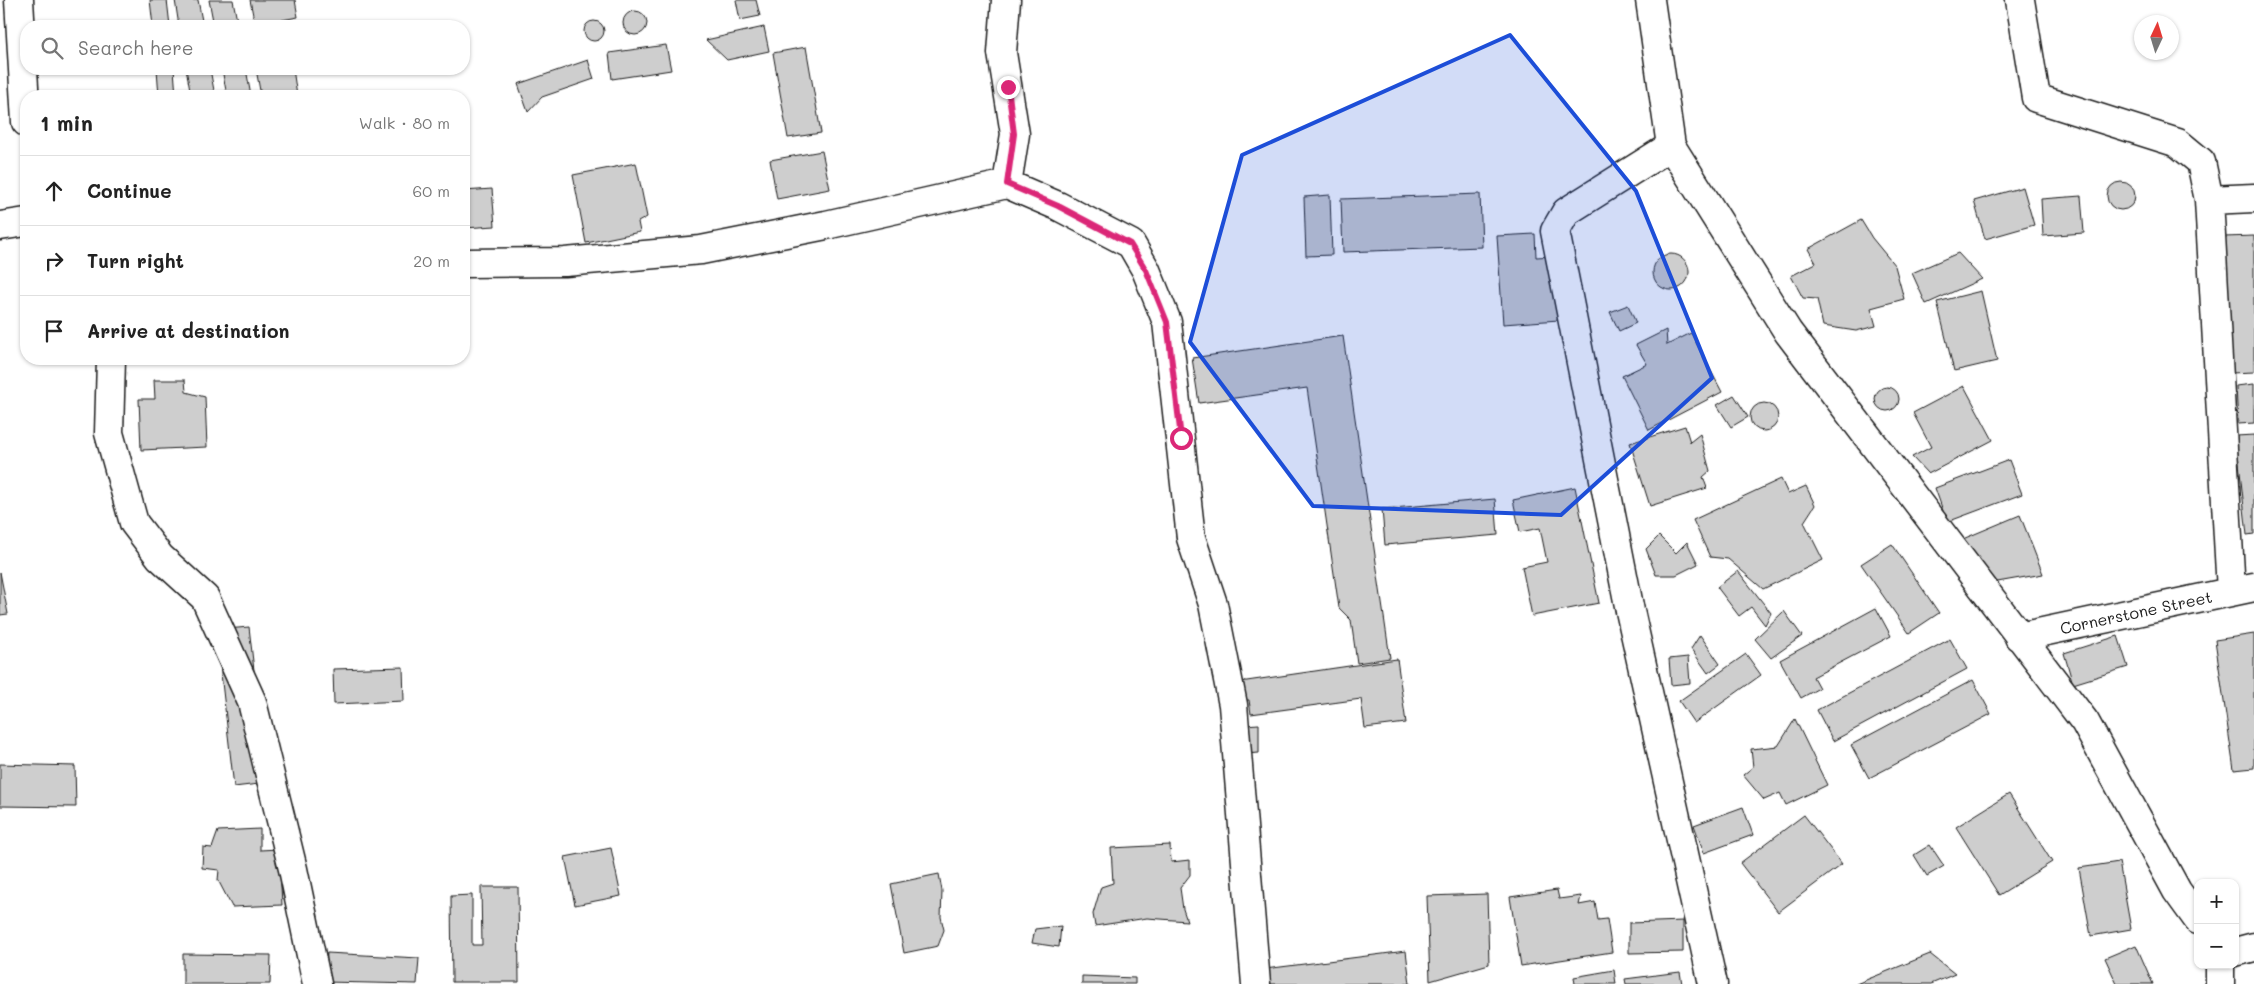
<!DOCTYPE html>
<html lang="en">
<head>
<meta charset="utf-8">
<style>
	:root { --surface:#fff; --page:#f2f2f2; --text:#222; --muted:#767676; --line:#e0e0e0 }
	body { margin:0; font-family:Mali,sans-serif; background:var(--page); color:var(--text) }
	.controls { position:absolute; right:15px; bottom:15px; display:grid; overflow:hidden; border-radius:10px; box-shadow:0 1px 4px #0004 }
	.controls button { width:45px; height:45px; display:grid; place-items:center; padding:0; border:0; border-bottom:1px solid var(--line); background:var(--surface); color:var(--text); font:25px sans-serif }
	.compass { position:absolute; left:2134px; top:15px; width:45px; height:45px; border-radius:50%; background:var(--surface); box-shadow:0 1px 4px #0004; rotate:4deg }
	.stop { position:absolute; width:15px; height:15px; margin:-11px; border:4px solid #db2777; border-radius:50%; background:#fff }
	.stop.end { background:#db2777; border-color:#fff; box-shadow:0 1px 5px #0008 }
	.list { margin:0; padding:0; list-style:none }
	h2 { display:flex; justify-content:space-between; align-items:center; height:65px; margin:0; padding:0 20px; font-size:21px }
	h2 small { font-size:16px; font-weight:400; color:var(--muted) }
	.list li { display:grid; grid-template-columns:32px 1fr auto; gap:15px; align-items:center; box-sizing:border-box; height:70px; padding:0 20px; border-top:1px solid var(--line) }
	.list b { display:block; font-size:19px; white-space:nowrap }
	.list em { font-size:16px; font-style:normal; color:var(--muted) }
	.icon { flex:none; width:28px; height:28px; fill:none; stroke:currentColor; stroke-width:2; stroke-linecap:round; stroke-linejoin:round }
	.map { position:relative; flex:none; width:2254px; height:984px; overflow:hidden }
	.search { position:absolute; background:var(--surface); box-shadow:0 1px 4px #0004; left:20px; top:20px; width:450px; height:55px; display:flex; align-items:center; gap:12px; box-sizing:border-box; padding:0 18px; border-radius:20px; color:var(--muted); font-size:19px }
	.panel { position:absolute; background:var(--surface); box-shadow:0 1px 4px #0004; left:20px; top:90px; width:450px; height:275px; border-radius:20px }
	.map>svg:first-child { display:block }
	.building { fill:#cecece; stroke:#1c1c1c }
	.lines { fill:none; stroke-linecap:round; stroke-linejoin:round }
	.street-casing { stroke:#1c1c1c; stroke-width:31 }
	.street { stroke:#fff; stroke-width:28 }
	.route { stroke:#db2777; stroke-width:6 }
	.marked { fill:#1d4ed8; fill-opacity:0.2; stroke:#1d4ed8; stroke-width:4; stroke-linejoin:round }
	.labels { text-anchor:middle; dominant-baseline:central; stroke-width:4.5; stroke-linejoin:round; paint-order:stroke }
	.street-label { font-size:16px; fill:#1c1c1c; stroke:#fff }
</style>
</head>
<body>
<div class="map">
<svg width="2254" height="984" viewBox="0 0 2254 984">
	<rect width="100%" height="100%" fill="#fff"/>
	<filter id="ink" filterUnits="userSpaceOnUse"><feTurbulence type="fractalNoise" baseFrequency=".02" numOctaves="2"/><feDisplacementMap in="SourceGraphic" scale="10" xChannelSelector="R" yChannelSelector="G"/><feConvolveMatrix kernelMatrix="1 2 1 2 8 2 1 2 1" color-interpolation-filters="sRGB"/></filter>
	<g filter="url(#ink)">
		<!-- building -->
		<path class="building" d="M 150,0 L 167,0 L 170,26 L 153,26 Z
			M 175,0 L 198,0 L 203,26 L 179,26 Z
			M 209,0 L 233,0 L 238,26 L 214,26 Z
			M 250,0 L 295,0 L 298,17 L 255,25 Z
			M 736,0 L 756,0 L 760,16 L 740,20 Z
			M623 23a12 12 0 1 1 24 0a12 12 0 1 1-24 0Z
			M584 31a10 10 0 1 1 20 0a10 10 0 1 1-20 0Z
			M 764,27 L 769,51 L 727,60 L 706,40 Z
			M 666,45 L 671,70 L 612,79 L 609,53 Z
			M 806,47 L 821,133 L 788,138 L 773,53 Z
			M 588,60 L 594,79 L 542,97 L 528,112 L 518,84 Z
			M 157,69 L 174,69 L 176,96 L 159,96 Z
			M 186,69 L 210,69 L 215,96 L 191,96 Z
			M 222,69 L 246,69 L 251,96 L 227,96 Z
			M 256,69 L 293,69 L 297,96 L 261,96 Z
			M 822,151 L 830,189 L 777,199 L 770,160 Z
			M 636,163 L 647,217 L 638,222 L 640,232 L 586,243 L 573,175 Z
			M2107 196a14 14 0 1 1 28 0a14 14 0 1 1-28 0Z
			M 2023,187 L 2034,225 L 1985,239 L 1974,201 Z
			M 492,189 L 495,226 L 464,228 L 464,191 Z
			M 1480,194 L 1482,247 L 1343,252 L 1341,199 Z
			M 1330,195 L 1332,255 L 1306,256 L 1304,197 Z
			M 2081,196 L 2084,233 L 2043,236 L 2041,199 Z
			M 1861,220 L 1872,238 L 1895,266 L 1904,299 L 1871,308 L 1876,326 L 1856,331 L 1823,326 L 1817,299 L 1803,298 L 1791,276 L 1816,263 L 1808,249 Z
			M 1535,234 L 1536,257 L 1555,256 L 1559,320 L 1503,324 L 1497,236 Z
			M 2254,236 L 2254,372 L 2231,373 L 2224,237 Z
			M 1958,253 L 1982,279 L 1926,304 L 1912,273 Z
			M1653 272a18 18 0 1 1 36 0a18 18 0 1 1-36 0Z
			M 1981,291 L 1997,361 L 1954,371 L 1937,302 Z
			M 1628,305 L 1636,323 L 1619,331 L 1610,312 Z
			M 1666,330 L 1667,345 L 1691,333 L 1722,392 L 1649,430 L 1622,376 L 1647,364 L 1636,345 Z
			M 1343,336 L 1390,658 L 1357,663 L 1351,620 L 1339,608 L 1307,388 L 1199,403 L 1192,358 Z
			M 154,380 L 185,380 L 186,392 L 205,397 L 207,447 L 141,450 L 139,399 L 155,399 Z
			M 2254,384 L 2254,423 L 2238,424 L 2236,386 Z
			M 1964,386 L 1993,440 L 1928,474 L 1912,457 L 1931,447 L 1913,413 Z
			M1875 399a12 12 0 1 1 24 0a12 12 0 1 1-24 0Z
			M 1734,395 L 1748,417 L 1731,427 L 1717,405 Z
			M1750 417a14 14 0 1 1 28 0a14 14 0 1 1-28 0Z
			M 1685,426 L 1690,442 L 1700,434 L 1710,471 L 1703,477 L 1707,488 L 1650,506 L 1630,443 Z
			M 2254,435 L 2254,534 L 2247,535 L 2236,436 Z
			M 2009,460 L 2022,494 L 1947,522 L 1935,488 Z
			M 1781,479 L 1788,494 L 1806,486 L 1815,505 L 1804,522 L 1823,560 L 1763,589 L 1728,559 L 1710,557 L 1693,520 Z
			M 1575,487 L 1599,603 L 1532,616 L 1522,567 L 1547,562 L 1540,528 L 1520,532 L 1513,500 Z
			M 1495,499 L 1498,535 L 1385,545 L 1382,509 Z
			M 2020,515 L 2043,574 L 1986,584 L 1958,541 Z
			M 1659,536 L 1676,553 L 1687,542 L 1698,564 L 1676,575 L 1656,575 L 1646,549 Z
			M 1892,544 L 1939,613 L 1909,633 L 1861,564 Z
			M 1738,571 L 1771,613 L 1765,625 L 1751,607 L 1739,616 L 1717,587 Z
			M 0,572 L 8,614 L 0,615 Z
			M 1876,608 L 1891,636 L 1813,677 L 1819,688 L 1801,698 L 1780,660 Z
			M 1784,611 L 1802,636 L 1771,658 L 1755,639 Z
			M 249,627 L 267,783 L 234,787 L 216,630 Z
			M 2254,634 L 2254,768 L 2234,770 L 2215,640 Z
			M 1700,635 L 1720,664 L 1708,673 L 1691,649 Z
			M 2118,636 L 2128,667 L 2073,684 L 2064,653 Z
			M 1950,639 L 1967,669 L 1833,741 L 1817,710 Z
			M 1746,654 L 1761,675 L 1694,723 L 1679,701 Z
			M 1688,657 L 1690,683 L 1671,685 L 1669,659 Z
			M 1397,659 L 1406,723 L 1365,728 L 1361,699 L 1251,714 L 1249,700 L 1243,700 L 1240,682 Z
			M 403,667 L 404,701 L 334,704 L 333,669 Z
			M 1973,680 L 1991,714 L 1869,778 L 1851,745 Z
			M 1795,719 L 1827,785 L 1786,805 L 1780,793 L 1764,800 L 1743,775 L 1753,767 L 1751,749 L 1778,746 Z
			M 1259,724 L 1259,753 L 1245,754 L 1244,725 Z
			M 0,764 L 75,766 L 76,807 L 0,806 Z
			M 2009,794 L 2052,862 L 1999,895 L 1956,827 Z
			M 1743,807 L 1753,835 L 1704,853 L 1694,825 Z
			M 1804,815 L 1842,864 L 1778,912 L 1740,863 Z
			M 260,829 L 260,850 L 279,849 L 282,905 L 232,907 L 218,880 L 219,870 L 202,868 L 203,847 L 212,848 L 218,831 Z
			M 1170,845 L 1171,862 L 1190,860 L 1190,875 L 1180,888 L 1183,909 L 1187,921 L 1147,918 L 1095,926 L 1093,914 L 1101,887 L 1113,883 L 1111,848 Z
			M 1930,845 L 1944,866 L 1927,876 L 1914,855 Z
			M 611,848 L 621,896 L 575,905 L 565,857 Z
			M 2119,862 L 2131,929 L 2091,936 L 2079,868 Z
			M 939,874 L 942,891 L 941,917 L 944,930 L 938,946 L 904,953 L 891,884 Z
			M 481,887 L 518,887 L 519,982 L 452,982 L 451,896 L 472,895 L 472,945 L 482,945 Z
			M 1557,890 L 1559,899 L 1581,896 L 1579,905 L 1595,902 L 1598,920 L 1607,919 L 1612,952 L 1521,966 L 1510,897 Z
			M 1487,894 L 1489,964 L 1430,981 L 1427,896 Z
			M 1683,921 L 1683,952 L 1629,953 L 1629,923 Z
			M 1061,926 L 1059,947 L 1032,943 L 1035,929 Z
			M 2136,945 L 2153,984 L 2117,984 L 2105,958 Z
			M 1406,951 L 1410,984 L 1267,984 L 1265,969 Z
			M 327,953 L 419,958 L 417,984 L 325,982 Z
			M 183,954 L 271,955 L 270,984 L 183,984 Z
			M 1930,954 L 1955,974 L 1931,984 L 1856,984 Z
			M 1614,970 L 1616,984 L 1575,984 L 1574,977 Z
			M 1680,972 L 1682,984 L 1626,984 L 1625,979 Z
			M 1082,976 L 1135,978 L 1135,984 L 1082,984 Z"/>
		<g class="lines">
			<!-- street casing -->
			<g class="street-casing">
				<path id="street" d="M 19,0 L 26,122
					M 1006,0 L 1002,53 L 1015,134 L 1007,184
					M 1650,0 L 1671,146 L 1788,332 L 2085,722 L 2177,891 L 2198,920
					M 2020,0 L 2036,98 L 2178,143 L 2201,162 L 2209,200 L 2231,591
					M 1671,146 L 1566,212 L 1555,231 L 1630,611 L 1713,984
					M 2209,200 L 2254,198
					M 0,226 L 26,222
					M 464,263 L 565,262 L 701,250 L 826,225 L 1007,184 L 1058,206 L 1131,244 L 1146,270 L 1167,322 L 1191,538 L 1213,604 L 1233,705 L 1256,984
					M 111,359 L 109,433 L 134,523 L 160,557 L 205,598 L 252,702 L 293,869 L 317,984
					M 2019,637 L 2254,587
					M 2235,952 L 2254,947
					M 2220,965 L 2220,984"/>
			</g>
			<!-- street -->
			<use href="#street" class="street"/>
		</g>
	</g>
	<g class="lines" filter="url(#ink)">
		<!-- route -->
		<path class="route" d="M 1008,87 L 1014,134 L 1007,184 L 1058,206 L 1130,244 L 1146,270 L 1167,322 L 1181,438"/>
	</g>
	<!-- marked area -->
	<path class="marked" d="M 1510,35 L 1636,191 L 1712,378 L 1561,515 L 1313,506 L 1190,342 L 1242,155 Z"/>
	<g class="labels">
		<!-- street labels -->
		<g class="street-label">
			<text transform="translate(2136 612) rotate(-12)">Cornerstone Street</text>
		</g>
	</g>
</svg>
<div class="controls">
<button>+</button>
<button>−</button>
</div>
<svg class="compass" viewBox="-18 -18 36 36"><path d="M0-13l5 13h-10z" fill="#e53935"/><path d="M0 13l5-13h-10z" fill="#767676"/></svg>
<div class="stop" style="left:1181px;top:438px"></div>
<div class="stop end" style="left:1008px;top:87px"></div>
<div class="search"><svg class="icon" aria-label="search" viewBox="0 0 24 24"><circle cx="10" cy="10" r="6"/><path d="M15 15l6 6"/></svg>Search here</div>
<section class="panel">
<h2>1 min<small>Walk · 80 m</small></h2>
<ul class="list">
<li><svg class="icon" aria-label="ahead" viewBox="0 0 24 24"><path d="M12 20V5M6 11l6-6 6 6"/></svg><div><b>Continue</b></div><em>60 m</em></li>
<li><svg class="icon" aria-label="right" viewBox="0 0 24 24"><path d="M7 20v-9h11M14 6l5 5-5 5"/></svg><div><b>Turn right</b></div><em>20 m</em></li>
<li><svg class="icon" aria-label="arrive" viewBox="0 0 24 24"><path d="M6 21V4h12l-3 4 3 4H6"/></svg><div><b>Arrive at destination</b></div></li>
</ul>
</section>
</div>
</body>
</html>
